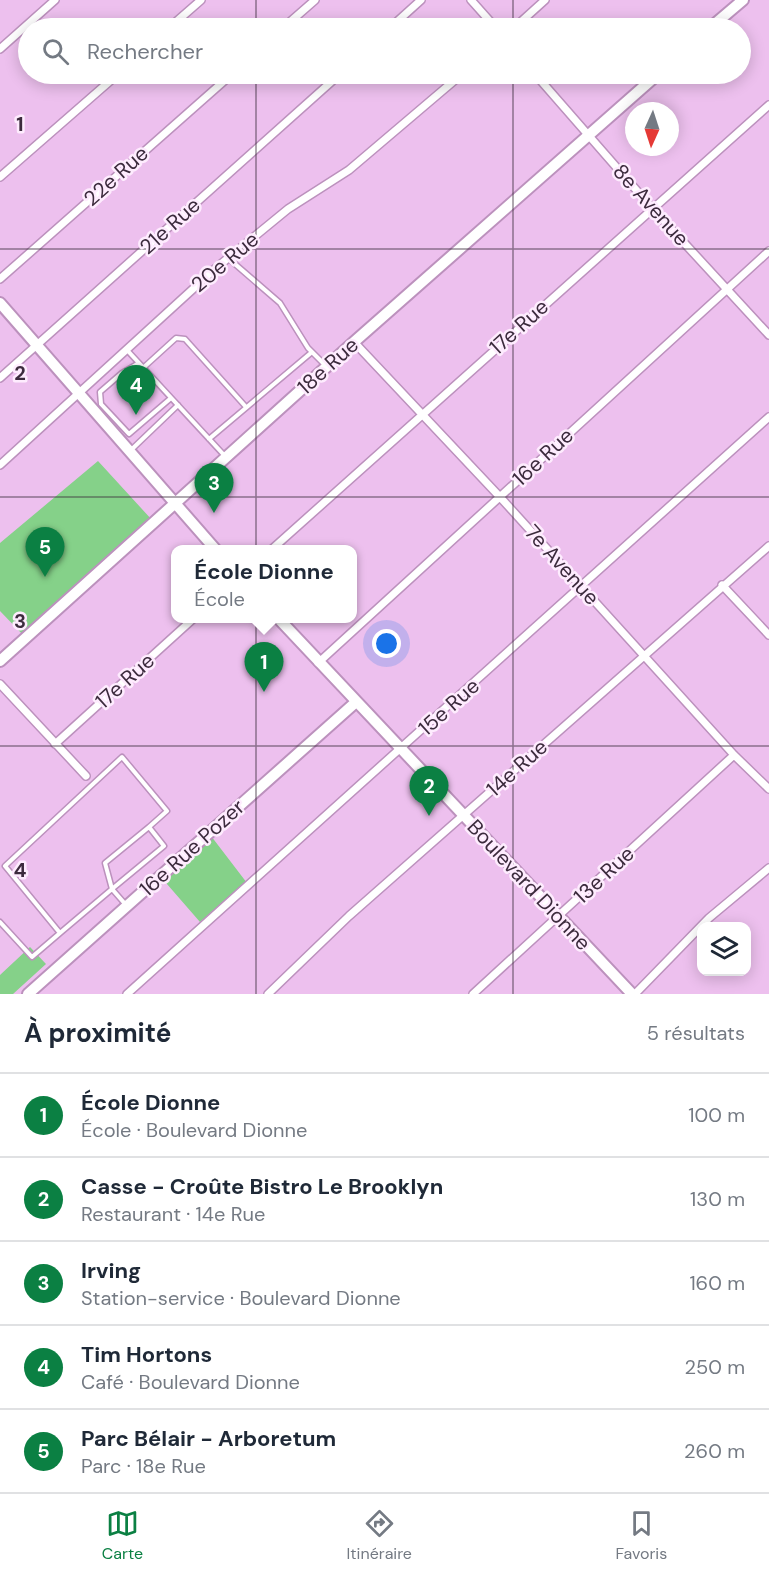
<!DOCTYPE html>
<html lang="fr">
<head>
<meta charset="utf-8">
<style>
	:root { --surface:#fff; --page:#f2f2f3; --text:#1f2937; --muted:#747a83; --line:#e0e1e3; --accent:#0b8043 }
	body { margin:0; font-family:"DM Sans",sans-serif; background:var(--page); color:var(--text) }
	.controls { position:absolute; right:18px; bottom:18px; display:grid; overflow:hidden; border-radius:12px; box-shadow:0 3px 15px #0003 }
	.controls button { width:54px; height:54px; display:grid; place-items:center; padding:0; border:0; border-bottom:2px solid var(--line); background:var(--surface); color:var(--text); font:30px sans-serif }
	.compass { position:absolute; left:625px; top:102px; width:54px; height:54px; border-radius:50%; background:var(--surface); box-shadow:0 3px 15px #0003; rotate:183deg }
	.you { position:absolute; left:387px; top:644px; width:21px; height:21px; margin:-15px; border:4px solid #fff; border-radius:50%; background:#1a73e8; box-shadow:0 0 0 9px #1a73e833 }
	.badge { display:grid; place-items:center; width:39px; height:39px; border-radius:50%; background:var(--accent); color:#fff; font-size:20px; font-weight:700 }
	.pin { position:absolute; translate:-50% -50px; filter:drop-shadow(0 2px 3px #0008) }
	.pin::after { content:''; position:absolute; top:32px; width:21px; height:18px; background:inherit; clip-path:polygon(0 0,100% 0,50% 100%) }
	.popup { position:absolute; left:171px; top:545px; width:186px; height:78px; box-sizing:border-box; display:grid; place-content:center; border-radius:12px; background:var(--surface); filter:drop-shadow(0 2px 4px #0005); font-size:20px; white-space:nowrap; color:var(--muted) }
	.popup b { font-size:22px; color:var(--text) }
	.popup::after { content:''; position:absolute; left:50%; top:100%; margin-left:-12px; border:12px solid transparent; border-top-color:var(--surface) }
	.list { margin:0; padding:0; list-style:none }
	h2 { display:flex; justify-content:space-between; align-items:center; height:78px; margin:0; padding:0 24px; font-size:26px }
	h2 small { font-size:20px; font-weight:400; color:var(--muted) }
	.list li { display:grid; grid-template-columns:39px 1fr auto; gap:18px; align-items:center; box-sizing:border-box; height:84px; padding:0 24px; border-top:2px solid var(--line) }
	.list b { display:block; font-size:22px; white-space:nowrap }
	.list p { margin:0; font-size:20px; white-space:nowrap; color:var(--muted) }
	.list em { font-size:20px; font-style:normal; color:var(--muted) }
	.icon { flex:none; width:33px; height:33px; fill:none; stroke:currentColor; stroke-width:2; stroke-linecap:round; stroke-linejoin:round }
	.map { position:relative; flex:none; width:769px; height:994px; overflow:hidden }
	.search { position:absolute; background:var(--surface); box-shadow:0 3px 15px #0003; left:18px; right:18px; top:18px; height:66px; display:flex; align-items:center; gap:15px; box-sizing:border-box; padding:0 21px; border-radius:33px; color:var(--muted); font-size:22px }
	.sheet { height:498px; background:var(--surface) }
	nav { display:flex; justify-content:space-around; align-items:center; box-sizing:border-box; height:84px; border-top:2px solid var(--line); background:var(--surface); font-size:16px; color:var(--muted) }
	nav a { display:grid; justify-items:center; gap:3px }
	nav .on { color:var(--accent) }
	.map>svg:first-child { display:block }
	.green { fill:#85d189 }
	.lines { fill:none; stroke-linecap:round; stroke-linejoin:round }
	.lane-casing { stroke:#bc91bd; stroke-width:7 }
	.street-casing { stroke:#bc91bd; stroke-width:10 }
	.secondary-casing { stroke:#bc91bd; stroke-width:14 }
	.lane { stroke:#fff; stroke-width:4 }
	.street { stroke:#fff; stroke-width:7 }
	.secondary { stroke:#fff; stroke-width:10 }
	.grid { fill:none; stroke:#3c2b3d; stroke-width:1.5; stroke-opacity:0.55 }
	.labels { text-anchor:middle; dominant-baseline:central; stroke-width:5; stroke-linejoin:round; paint-order:stroke }
	.street-label { font-size:21px; fill:#3c2b3d; stroke:#feecfe }
	.grid-label { font-size:20px; text-anchor:middle; font-weight:bold; fill:#3c2b3d; stroke:#feecfe; stroke-width:5; stroke-linejoin:round; paint-order:stroke }
</style>
</head>
<body>
<div class="map">
<svg width="769" height="994" viewBox="0 0 769 994">
	<rect width="100%" height="100%" fill="#edc0ee"/>
	<!-- green -->
	<path class="green" d="M 98,461 L 152,520 L 24,636 L 0,611 L 0,543 Z
		M 208,832 L 247,883 L 200,922 L 160,876 Z
		M 30,947 L 46,964 L 13,994 L 0,994 L 0,975 Z"/>
	<g class="lines">
		<!-- lane casing -->
		<g class="lane-casing">
			<path id="lane" d="M 228,258 L 280,303 L 308,348 L 326,366
				M 127,350 L 224,455
				M 139,363 L 122,373 L 100,392 L 101,404 L 129,434 L 171,398
				M 143,368 L 176,338 L 185,339 L 246,407
				M 209,439 L 312,352
				M 130,451 L 178,405
				M 126,905 L 112,889 L 60,933 L 5,866 L 122,757 L 167,811 L 149,827 L 164,846 L 112,889 L 105,863 L 149,827
				M 0,922 L 32,957 L 60,933"/>
		</g>
		<!-- street casing -->
		<g class="street-casing">
			<path id="street" d="M 471,0 L 496,28
				M 169,28 L 201,0
				M 283,28 L 315,0
				M 390,28 L 421,0
				M 514,28 L 545,0
				M 0,49 L 55,0
				M 535,74 L 652,208 L 769,335
				M 0,177 L 118,74
				M 0,279 L 232,74
				M 354,342 L 500,497 L 734,755 L 769,789
				M 0,378 L 340,74
				M 0,465 L 216,268 L 288,209 L 349,170 L 462,74
				M 271,550 L 769,105
				M 722,585 L 769,635
				M 318,663 L 769,251
				M 0,684 L 86,776
				M 55,744 L 194,618
				M 127,994 L 769,417
				M 268,994 L 349,916 L 769,546
				M 473,994 L 734,755
				M 635,994 L 709,918 L 769,868"/>
		</g>
		<!-- secondary casing -->
		<g class="secondary-casing">
			<path id="secondary" d="M 710,28 L 743,0
				M 0,303 L 216,550
				M 278,618 L 632,994
				M 0,661 L 354,342 L 658,74
				M 28,994 L 356,702"/>
		</g>
		<!-- lane -->
		<use href="#lane" class="lane"/>
		<!-- street -->
		<use href="#street" class="street"/>
		<!-- secondary -->
		<use href="#secondary" class="secondary"/>
	</g>
	<!-- grid -->
	<path class="grid" d="M 256,0 L 256,28M 513,0 L 513,28M 256,74 L 256,994M 513,74 L 513,994M 0,249 L 769,249M 0,497 L 769,497M 0,746 L 769,746"/>
	<g class="labels">
		<!-- street labels -->
		<g class="street-label">
			<text transform="translate(116 176) rotate(-42)">22e Rue</text>
			<text transform="translate(651 205) rotate(48)">8e Avenue</text>
			<text transform="translate(170 226) rotate(-42)">21e Rue</text>
			<text transform="translate(225 262) rotate(-40)">20e Rue</text>
			<text transform="translate(519 327) rotate(-42)">17e Rue</text>
			<text transform="translate(328 366) rotate(-42)">18e Rue</text>
			<text transform="translate(543 457) rotate(-43)">16e Rue</text>
			<text transform="translate(562 565) rotate(48)">7e Avenue</text>
			<text transform="translate(125 681) rotate(-42)">17e Rue</text>
			<text transform="translate(449 707) rotate(-42)">15e Rue</text>
			<text transform="translate(517 768) rotate(-42)">14e Rue</text>
			<text transform="translate(192 848) rotate(-42)">16e Rue Pozer</text>
			<text transform="translate(604 875) rotate(-43)">13e Rue</text>
			<text transform="translate(529 885) rotate(47)">Boulevard Dionne</text>
		</g>
	</g>
	<g class="grid-label">
		<text x="20" y="131">1</text>
		<text x="20" y="380">2</text>
		<text x="20" y="628">3</text>
		<text x="20" y="877">4</text>
	</g>
</svg>
<div class="controls">
<button><svg class="icon" aria-label="layers" viewBox="0 0 24 24"><path d="M12 4l9 5-9 5-9-5zM3 14l9 5 9-5"/></svg></button>
</div>
<svg class="compass" viewBox="-18 -18 36 36"><path d="M0-13l5 13h-10z" fill="#e53935"/><path d="M0 13l5-13h-10z" fill="#747a83"/></svg>
<div class="you"></div>
<div class="pin badge" style="left:264px;top:692px">1</div>
<div class="popup"><b>École Dionne</b>École</div>
<div class="pin badge" style="left:429px;top:816px">2</div>
<div class="pin badge" style="left:214px;top:513px">3</div>
<div class="pin badge" style="left:136px;top:415px">4</div>
<div class="pin badge" style="left:45px;top:577px">5</div>
<div class="search"><svg class="icon" aria-label="search" viewBox="0 0 24 24"><circle cx="10" cy="10" r="6"/><path d="M15 15l6 6"/></svg>Rechercher</div>
</div>
<section class="sheet">
<h2>À proximité<small>5 résultats</small></h2>
<ul class="list">
<li><span class="badge">1</span><div><b>École Dionne</b><p>École · Boulevard Dionne</p></div><em>100 m</em></li>
<li><span class="badge">2</span><div><b>Casse - Croûte Bistro Le Brooklyn</b><p>Restaurant · 14e Rue</p></div><em>130 m</em></li>
<li><span class="badge">3</span><div><b>Irving</b><p>Station-service · Boulevard Dionne</p></div><em>160 m</em></li>
<li><span class="badge">4</span><div><b>Tim Hortons</b><p>Café · Boulevard Dionne</p></div><em>250 m</em></li>
<li><span class="badge">5</span><div><b>Parc Bélair - Arboretum</b><p>Parc · 18e Rue</p></div><em>260 m</em></li>
</ul>
</section>
<nav>
<a class="on"><svg class="icon" aria-label="map" viewBox="0 0 24 24"><path d="M3 6l6-2 6 2 6-2v14l-6 2-6-2-6 2zM9 4v14M15 6v14"/></svg>Carte</a>
<a><svg class="icon" aria-label="directions" viewBox="0 0 24 24"><path d="M12 3l9 9-9 9-9-9zM9 14v-3h6M13 9l2 2-2 2"/></svg>Itinéraire</a>
<a><svg class="icon" aria-label="saved" viewBox="0 0 24 24"><path d="M7 4h10v16l-5-4-5 4z"/></svg>Favoris</a>
</nav>
</body>
</html>
